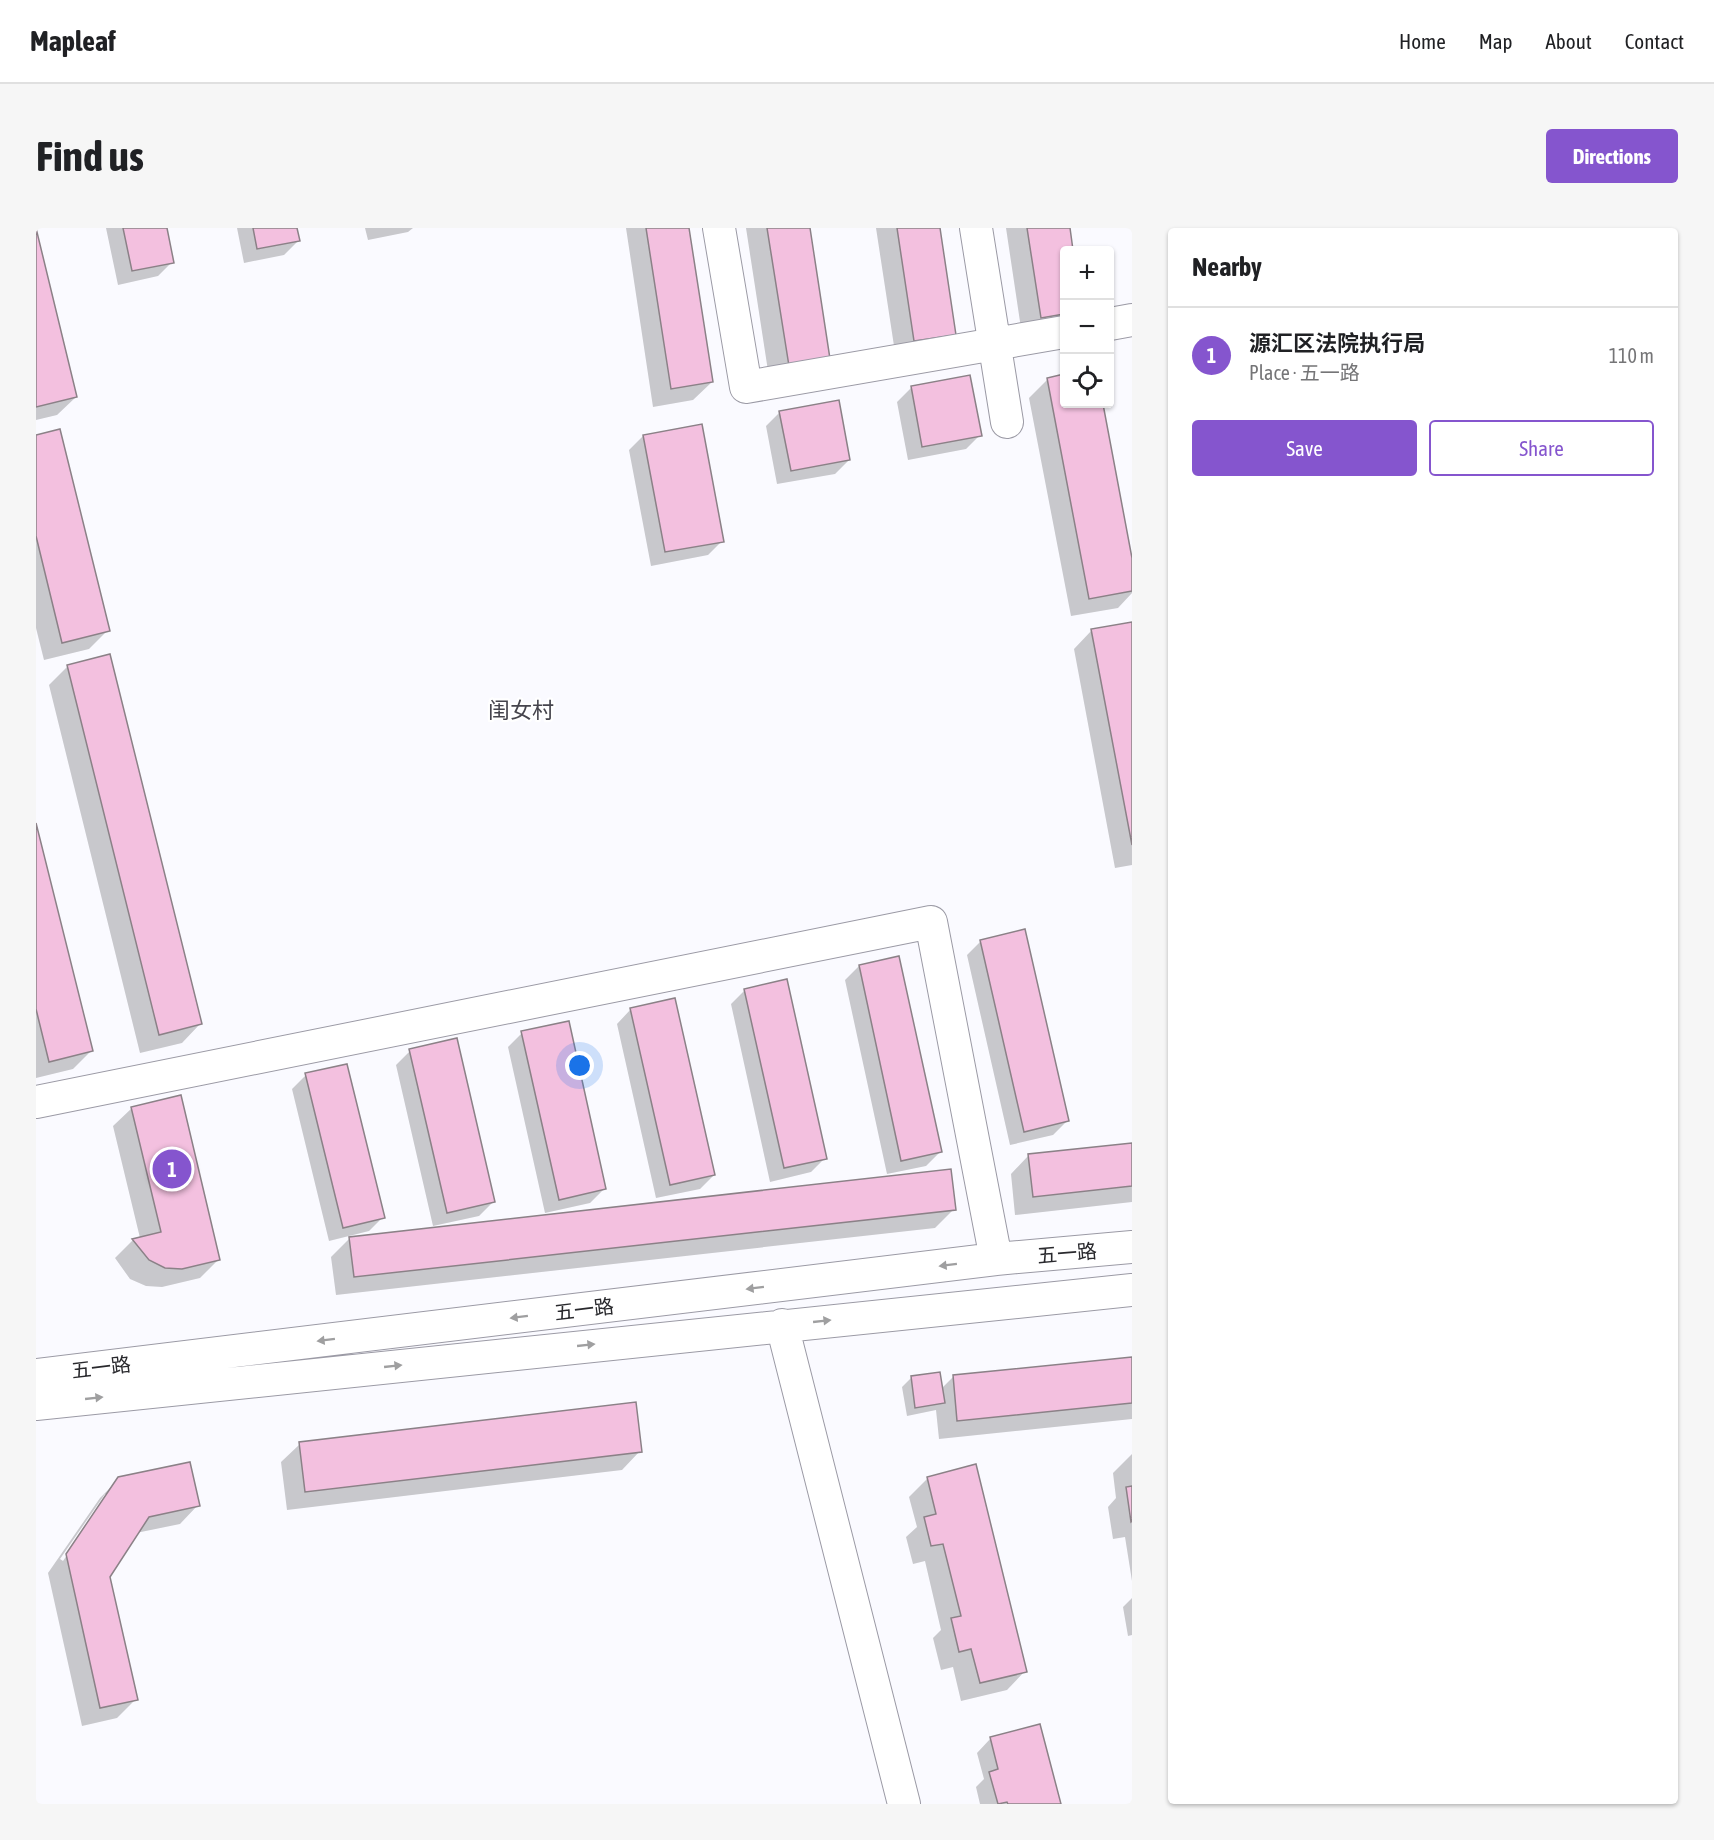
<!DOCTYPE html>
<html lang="en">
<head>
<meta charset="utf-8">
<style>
	:root { --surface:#fff; --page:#f6f6f6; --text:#202124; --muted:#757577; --line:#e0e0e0; --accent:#8555ce }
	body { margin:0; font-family:"Asap Condensed","Noto Sans SC",sans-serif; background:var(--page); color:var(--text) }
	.controls { position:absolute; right:18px; top:18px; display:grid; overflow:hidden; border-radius:6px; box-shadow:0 2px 4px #0004 }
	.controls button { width:54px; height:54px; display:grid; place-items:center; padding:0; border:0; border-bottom:2px solid var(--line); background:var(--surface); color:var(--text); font:30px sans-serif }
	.you { position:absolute; left:544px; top:838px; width:21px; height:21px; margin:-15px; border:4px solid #fff; border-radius:50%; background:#1a73e8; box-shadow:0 0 0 9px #1a73e833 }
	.badge { display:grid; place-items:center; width:39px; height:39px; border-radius:50%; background:var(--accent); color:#fff; font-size:20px; font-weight:700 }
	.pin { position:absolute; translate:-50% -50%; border:3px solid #fff; box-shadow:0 2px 6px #0006 }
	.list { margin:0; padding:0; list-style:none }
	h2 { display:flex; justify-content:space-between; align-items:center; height:78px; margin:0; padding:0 24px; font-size:26px }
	h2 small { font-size:20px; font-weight:400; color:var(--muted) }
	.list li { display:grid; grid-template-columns:39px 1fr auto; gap:18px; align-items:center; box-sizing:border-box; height:96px; padding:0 24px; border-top:2px solid var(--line) }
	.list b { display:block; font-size:22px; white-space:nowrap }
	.list p { margin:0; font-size:20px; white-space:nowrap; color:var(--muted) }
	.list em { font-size:20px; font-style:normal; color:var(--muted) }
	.actions { display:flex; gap:12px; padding:18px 24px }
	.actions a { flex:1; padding:14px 0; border:2px solid var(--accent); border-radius:6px; text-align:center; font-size:21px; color:var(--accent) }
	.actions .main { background:var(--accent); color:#fff }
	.icon { flex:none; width:33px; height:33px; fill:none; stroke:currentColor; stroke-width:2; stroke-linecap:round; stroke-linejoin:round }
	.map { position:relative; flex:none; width:1096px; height:1576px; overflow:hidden; border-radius:6px }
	header { display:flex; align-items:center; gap:36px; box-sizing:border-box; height:84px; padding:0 30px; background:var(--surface); border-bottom:2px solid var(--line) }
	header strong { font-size:28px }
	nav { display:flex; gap:33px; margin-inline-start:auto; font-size:21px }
	.intro { display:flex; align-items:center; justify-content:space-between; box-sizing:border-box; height:144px; padding:0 36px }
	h1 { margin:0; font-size:42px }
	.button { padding:15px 27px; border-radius:6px; background:var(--accent); color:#fff; font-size:21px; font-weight:700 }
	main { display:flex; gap:36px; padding:0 36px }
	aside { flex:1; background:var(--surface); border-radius:6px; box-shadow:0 2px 4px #0004 }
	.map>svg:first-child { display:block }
	.shadow { fill:#0003; fill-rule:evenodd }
	.building { fill:#f3c0df; stroke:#8b8187; stroke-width:1.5 }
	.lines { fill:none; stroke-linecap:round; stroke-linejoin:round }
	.minor-casing { stroke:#9b9aa5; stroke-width:34 }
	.minor { stroke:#fff; stroke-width:32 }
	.oneway { fill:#9f9fa0 }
	.labels { text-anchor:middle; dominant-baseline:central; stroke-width:4.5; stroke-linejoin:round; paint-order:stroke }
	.street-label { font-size:20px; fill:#29292d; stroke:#fff }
	.quarter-label { font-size:22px; fill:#45444d; stroke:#fff }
</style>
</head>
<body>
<header>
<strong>Mapleaf</strong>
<nav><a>Home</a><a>Map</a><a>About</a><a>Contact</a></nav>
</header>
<div class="intro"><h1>Find us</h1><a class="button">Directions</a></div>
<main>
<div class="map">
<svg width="1096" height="1576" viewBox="0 0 1096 1576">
	<rect width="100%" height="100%" fill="#fafaff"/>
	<!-- shadow -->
	<path class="shadow" d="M 0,0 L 40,169 L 21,187 L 0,192 Z
		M 70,0 L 129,0 L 136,34 L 122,48 L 82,57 Z
		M 201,0 L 260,0 L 262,13 L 248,27 L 208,35 Z
		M 329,0 L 377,0 L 372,4 L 332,12 Z
		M 590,0 L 652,0 L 676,154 L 657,172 L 617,179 Z
		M 710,0 L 772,0 L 793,131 L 734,156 Z
		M 840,0 L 902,0 L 919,106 L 860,131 Z
		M 970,0 L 1032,0 L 1035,22 L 1028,22 L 1028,99 L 986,107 Z
		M 1028,148 L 1028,176 L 1065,176 L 1096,338 L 1096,365 L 1082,380 L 1035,388 L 993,170 L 1012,151 Z
		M 933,149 L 944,207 L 930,221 L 872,232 L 861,174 L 875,160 Z
		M 744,184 L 813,232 L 799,246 L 741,256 L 730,198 Z
		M 0,208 L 72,402 L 53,421 L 8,432 L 0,400 Z
		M 607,208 L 686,313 L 672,327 L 615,338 L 593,222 Z
		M 1096,395 L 1096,637 L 1079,640 L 1038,421 L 1056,402 Z
		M 32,438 L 164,796 L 146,815 L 104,825 L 13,457 Z
		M 0,602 L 55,823 L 37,841 L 0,850 Z
		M 945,713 L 1031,893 L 1017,907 L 974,917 L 931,727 Z
		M 823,738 L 904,924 L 890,938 L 851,946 L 809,752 Z
		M 709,762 L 789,930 L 775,944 L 734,954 L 695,776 Z
		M 595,781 L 678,947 L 664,961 L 620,970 L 581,796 Z
		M 486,805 L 568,961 L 554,975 L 509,985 L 472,819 Z
		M 374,823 L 457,974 L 443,988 L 397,998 L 360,837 Z
		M 270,847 L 347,989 L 333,1003 L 293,1013 L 256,861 Z
		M 96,880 L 182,1032 L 164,1050 L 126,1059 L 110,1058 L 94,1051 L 79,1030 L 97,1012 L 104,1010 L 77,898 Z
		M 1096,916 L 1096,974 L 979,987 L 975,946 L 993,927 Z
		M 918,981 L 899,1000 L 300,1067 L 295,1029 L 314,1010 Z
		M 1096,1130 L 1096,1191 L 903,1211 L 900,1182 L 871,1188 L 866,1159 L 876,1149 L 905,1161 L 917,1149 Z
		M 264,1216 L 604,1223 L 586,1242 L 251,1282 L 245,1234 Z
		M 1096,1226 L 1096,1353 L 1089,1309 L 1077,1311 L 1072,1279 L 1080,1270 L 1077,1245 Z
		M 892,1250 L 989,1443 L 971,1462 L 925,1473 L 917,1439 L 905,1442 L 897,1410 L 905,1402 L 889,1333 L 877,1336 L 870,1309 L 881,1299 L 873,1269 Z
		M 83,1251 L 162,1277 L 144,1296 L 100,1305 L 72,1348 L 100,1471 L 81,1490 L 46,1498 L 12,1345 L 64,1270 ZM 69,1266 L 72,1266 L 27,1333 L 24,1331 Z
		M 1096,1370 L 1096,1407 L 1092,1408 L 1087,1379 Z
		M 955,1510 L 1023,1576 L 944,1576 L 940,1559 L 948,1551 L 941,1525 Z"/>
	<!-- building -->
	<path class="building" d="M 0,0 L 41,169 L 0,179 Z
		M 87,0 L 131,0 L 138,35 L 96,43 Z
		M 217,0 L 261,0 L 264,13 L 221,21 Z
		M 610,0 L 653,0 L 677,154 L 635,161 Z
		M 731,0 L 774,0 L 794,131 L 753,138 Z
		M 861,0 L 904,0 L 920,107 L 878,113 Z
		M 991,0 L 1034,0 L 1037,22 L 1028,22 L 1028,86 L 1005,90 Z
		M 1028,146 L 1028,176 L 1067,176 L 1096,330 L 1096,363 L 1053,371 L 1011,150 Z
		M 934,147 L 946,208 L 886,219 L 875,158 Z
		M 803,172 L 814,232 L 755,243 L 743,183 Z
		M 666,196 L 688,314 L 629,324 L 607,207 Z
		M 24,201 L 74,403 L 26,415 L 0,308 L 0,207 Z
		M 1096,394 L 1096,617 L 1055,401 Z
		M 74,426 L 166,796 L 123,807 L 31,437 Z
		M 0,595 L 57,823 L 13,834 L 0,781 Z
		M 989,701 L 1033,893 L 988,904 L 944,712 Z
		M 863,728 L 906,924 L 865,933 L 823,737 Z
		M 751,751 L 791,931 L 748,940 L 708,761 Z
		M 639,770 L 679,947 L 634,957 L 594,780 Z
		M 533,793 L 570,961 L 523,972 L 485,803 Z
		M 421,810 L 459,974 L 411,985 L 373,821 Z
		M 311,836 L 349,990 L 307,1000 L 269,845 Z
		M 145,867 L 184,1032 L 146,1041 L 129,1040 L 113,1032 L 96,1011 L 125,1004 L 95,879 Z
		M 1096,915 L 1096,958 L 997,969 L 992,926 Z
		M 915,941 L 920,982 L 318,1049 L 313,1009 Z
		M 1096,1129 L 1096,1175 L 921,1193 L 917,1147 Z
		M 904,1144 L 909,1175 L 879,1180 L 875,1148 Z
		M 600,1174 L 606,1224 L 269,1264 L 263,1214 Z
		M 154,1234 L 164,1278 L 113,1289 L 74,1349 L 102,1472 L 64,1480 L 30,1326 L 82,1249 Z
		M 940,1236 L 991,1444 L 944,1455 L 935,1421 L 923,1424 L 915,1390 L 925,1388 L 907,1316 L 895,1318 L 888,1289 L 900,1286 L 891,1249 Z
		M 1096,1258 L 1096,1293 L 1095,1294 L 1090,1259 Z
		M 1004,1496 L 1025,1576 L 972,1576 L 971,1574 L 962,1576 L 953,1544 L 962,1541 L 954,1509 Z"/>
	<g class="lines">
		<!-- minor casing -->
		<g class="minor-casing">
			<path id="minor" d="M 683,0 L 710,159 L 1028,104
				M 940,0 L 971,194
				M 1074,96 L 1096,92
				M 0,874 L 895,694 L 960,1031
				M 746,1097 L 868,1576
				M 0,1147 L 960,1031 L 1096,1019
				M 0,1176 L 1096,1062"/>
		</g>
		<!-- minor -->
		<use href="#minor" class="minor"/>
	</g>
	<!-- one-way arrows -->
	<defs><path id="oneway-solid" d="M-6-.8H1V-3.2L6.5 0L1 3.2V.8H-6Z" transform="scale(1.5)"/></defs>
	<g class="oneway">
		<use href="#oneway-solid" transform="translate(912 1037) rotate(173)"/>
		<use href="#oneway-solid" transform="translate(719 1060) rotate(173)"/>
		<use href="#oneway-solid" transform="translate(483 1089) rotate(173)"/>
		<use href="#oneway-solid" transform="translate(786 1093) rotate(-6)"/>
		<use href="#oneway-solid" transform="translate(290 1112) rotate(173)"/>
		<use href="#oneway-solid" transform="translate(550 1117) rotate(-6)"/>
		<use href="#oneway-solid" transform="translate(357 1138) rotate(-6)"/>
		<use href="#oneway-solid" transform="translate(58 1170) rotate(-6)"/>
	</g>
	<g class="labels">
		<!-- street labels -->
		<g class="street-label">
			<text transform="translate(1031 1025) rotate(-5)">五一路</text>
			<text transform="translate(548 1081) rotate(-7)">五一路</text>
			<text transform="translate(65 1139) rotate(-7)">五一路</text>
		</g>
		<!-- quarter labels -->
		<g class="quarter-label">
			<text x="485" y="482">闺女村</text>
		</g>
	</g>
</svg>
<div class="controls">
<button>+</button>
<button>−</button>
<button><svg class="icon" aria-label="locate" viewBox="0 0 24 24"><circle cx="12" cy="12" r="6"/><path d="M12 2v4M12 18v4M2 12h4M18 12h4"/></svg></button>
</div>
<div class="you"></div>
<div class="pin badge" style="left:136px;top:941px">1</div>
</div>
<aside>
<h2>Nearby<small></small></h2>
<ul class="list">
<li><span class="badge">1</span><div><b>源汇区法院执行局</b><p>Place · 五一路</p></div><em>110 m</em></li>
</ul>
<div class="actions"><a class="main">Save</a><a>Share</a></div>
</aside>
</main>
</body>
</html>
